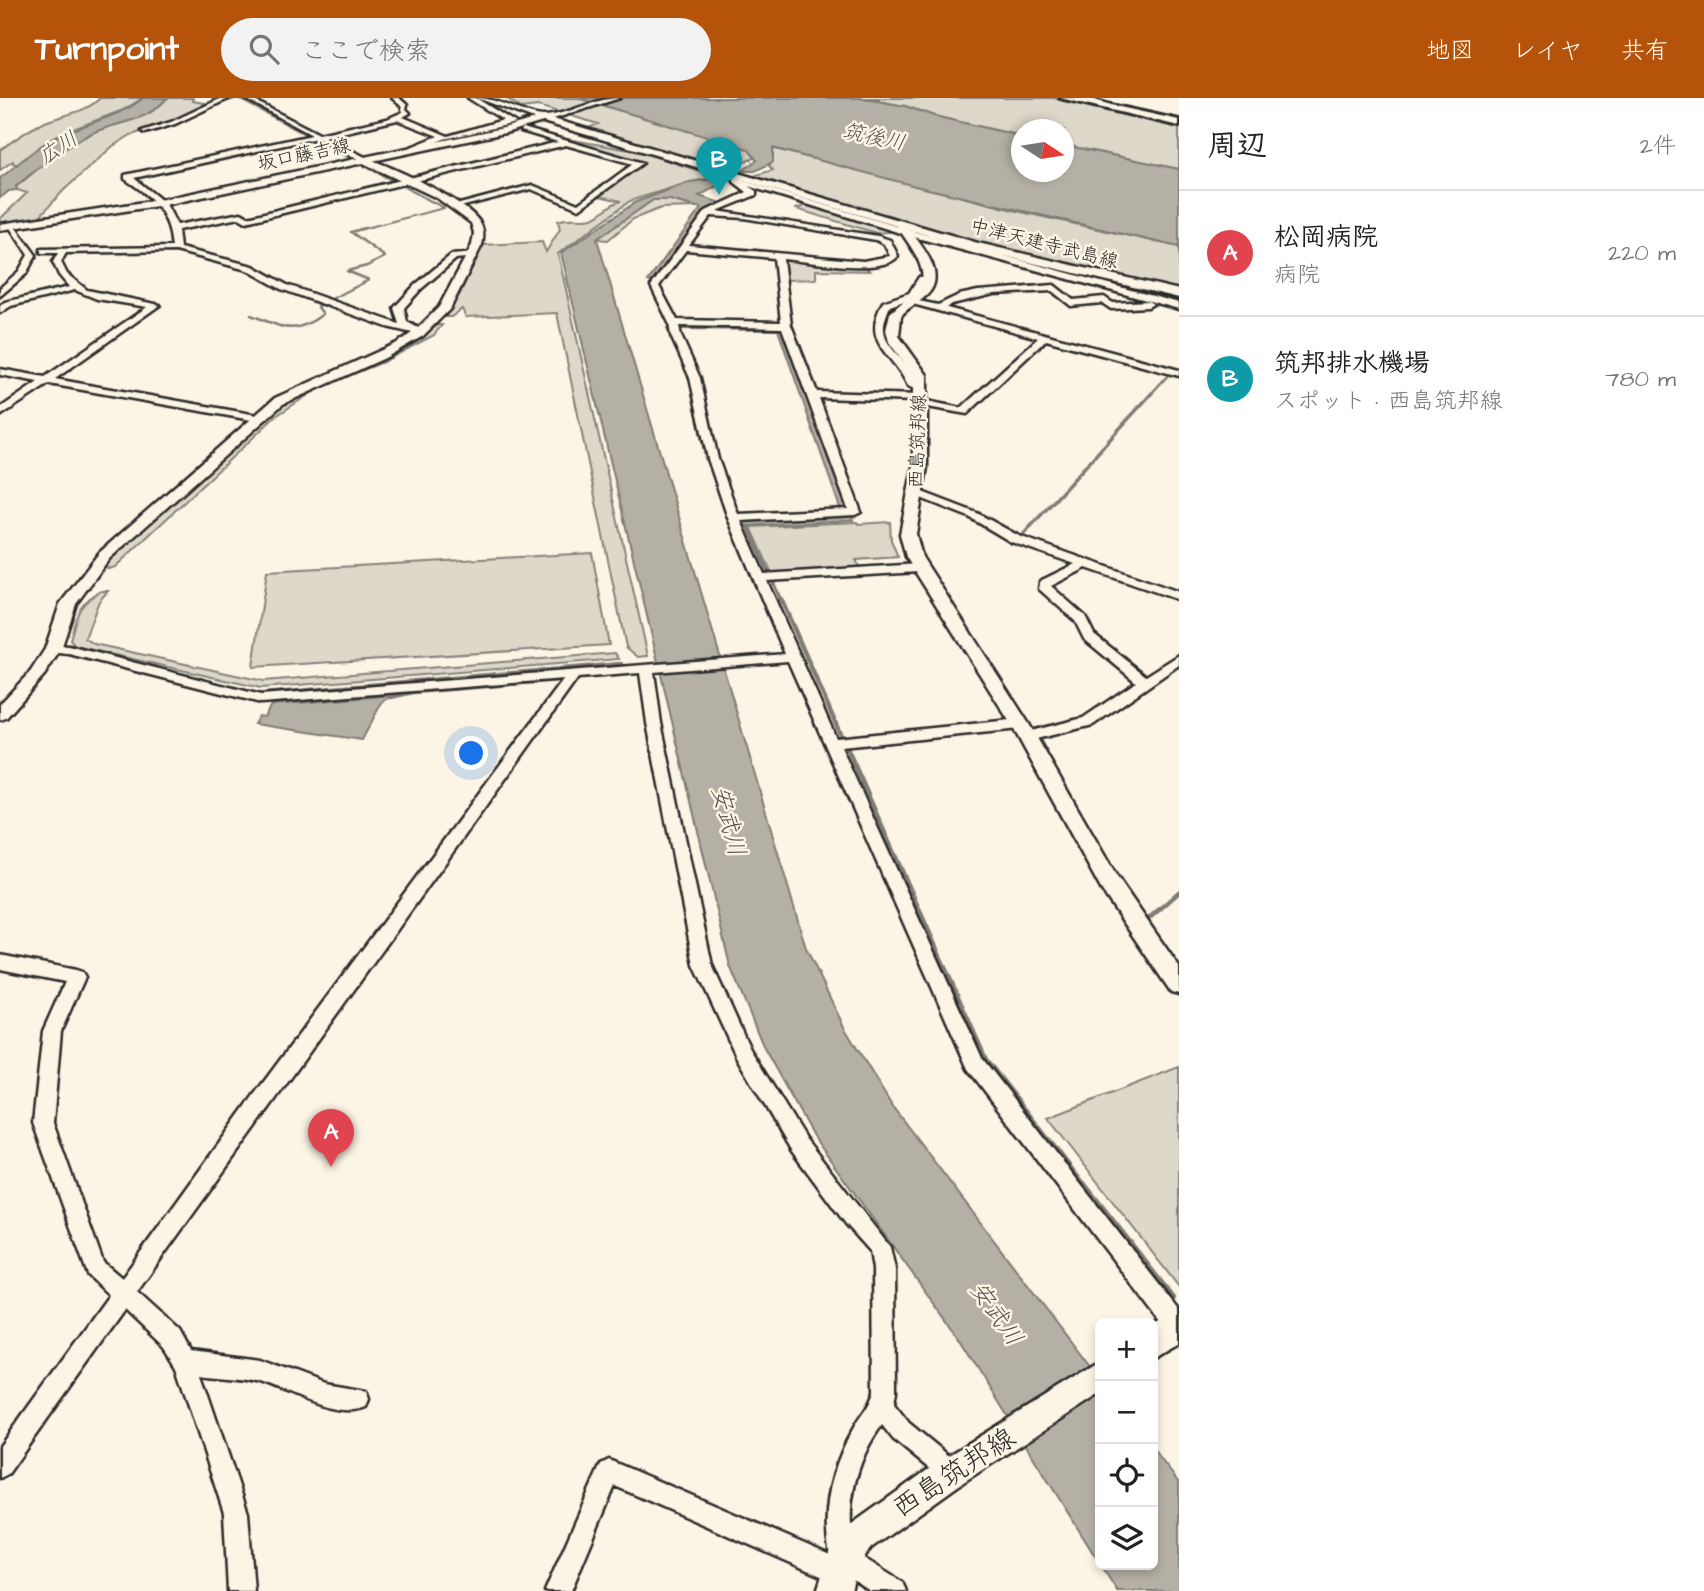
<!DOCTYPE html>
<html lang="ja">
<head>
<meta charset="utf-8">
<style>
	:root { --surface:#fff; --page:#f2f2f2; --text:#222; --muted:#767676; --line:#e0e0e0; --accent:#b45309 }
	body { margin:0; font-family:"Architects Daughter","Klee One",sans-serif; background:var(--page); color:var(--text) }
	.controls { position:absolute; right:21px; bottom:21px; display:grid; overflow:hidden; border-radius:10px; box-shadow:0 4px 10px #0003 }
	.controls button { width:63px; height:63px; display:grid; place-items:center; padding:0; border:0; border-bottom:2px solid var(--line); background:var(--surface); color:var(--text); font:35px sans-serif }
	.compass { position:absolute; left:1011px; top:21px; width:63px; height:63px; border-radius:50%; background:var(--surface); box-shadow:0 4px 10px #0003; rotate:102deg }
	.you { position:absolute; left:472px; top:656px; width:24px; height:24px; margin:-18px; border:5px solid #fff; border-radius:50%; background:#1a73e8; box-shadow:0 0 0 10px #1a73e833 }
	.badge { display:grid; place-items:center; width:46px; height:46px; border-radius:50%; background:var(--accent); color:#fff; font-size:23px; font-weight:700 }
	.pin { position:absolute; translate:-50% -58px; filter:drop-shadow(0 2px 4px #0008) }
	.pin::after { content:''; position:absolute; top:37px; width:24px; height:21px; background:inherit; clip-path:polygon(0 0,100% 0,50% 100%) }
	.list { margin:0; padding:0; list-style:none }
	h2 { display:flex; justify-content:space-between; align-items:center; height:91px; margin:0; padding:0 28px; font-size:30px }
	h2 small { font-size:23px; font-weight:400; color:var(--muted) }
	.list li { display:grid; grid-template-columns:46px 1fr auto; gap:21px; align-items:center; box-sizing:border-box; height:126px; padding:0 28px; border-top:2px solid var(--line) }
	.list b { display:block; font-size:26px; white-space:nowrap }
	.list p { margin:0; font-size:23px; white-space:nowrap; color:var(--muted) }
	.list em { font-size:23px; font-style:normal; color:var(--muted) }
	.icon { flex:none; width:38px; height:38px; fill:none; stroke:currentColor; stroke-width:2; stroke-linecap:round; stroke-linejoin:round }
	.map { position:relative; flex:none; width:1179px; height:1493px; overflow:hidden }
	header { display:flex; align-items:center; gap:42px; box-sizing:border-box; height:98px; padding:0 35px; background:var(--accent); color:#fff }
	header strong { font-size:33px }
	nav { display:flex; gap:38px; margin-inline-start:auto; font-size:24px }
	.search { width:490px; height:63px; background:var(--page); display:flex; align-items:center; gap:18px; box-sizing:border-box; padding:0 24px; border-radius:38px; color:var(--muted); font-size:26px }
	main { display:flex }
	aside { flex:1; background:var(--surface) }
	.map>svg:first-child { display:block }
	.green { fill:#ded8ca; stroke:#84827a; stroke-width:2 }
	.water { fill:#b4b0a5; stroke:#7d7b74; stroke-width:2 }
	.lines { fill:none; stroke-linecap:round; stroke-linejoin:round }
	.stream-far5 { stroke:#7d7b74; stroke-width:2 }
	.stream-far4 { stroke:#7d7b74; stroke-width:2.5 }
	.stream-far3 { stroke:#7d7b74; stroke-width:3.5 }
	.stream-far2 { stroke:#7d7b74; stroke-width:4.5 }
	.stream-far1 { stroke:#7d7b74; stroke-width:5 }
	.stream { stroke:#7d7b74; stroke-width:6 }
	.minor-tunnel { stroke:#d2cdc0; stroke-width:7; stroke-dasharray:7 3.5; stroke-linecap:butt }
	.minor-casing { stroke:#2b2b2b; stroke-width:5 }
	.tertiary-casing { stroke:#2b2b2b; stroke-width:5 }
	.secondary-casing { stroke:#2b2b2b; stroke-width:5 }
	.primary-casing { stroke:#2b2b2b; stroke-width:6 }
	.minor { fill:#fcf5e5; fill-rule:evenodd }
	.tertiary { fill:#fcf5e5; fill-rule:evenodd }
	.secondary { fill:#fcf5e5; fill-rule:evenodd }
	.primary { fill:#fcf5e5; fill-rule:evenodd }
	.labels { text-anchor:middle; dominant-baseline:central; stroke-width:5; stroke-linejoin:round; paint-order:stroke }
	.far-street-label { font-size:19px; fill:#2b2b2b; stroke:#fcf5e5 }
	.far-water-label { font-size:21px; font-style:italic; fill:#545350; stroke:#fcf5e5 }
	.water-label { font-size:24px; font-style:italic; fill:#545350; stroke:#fcf5e5 }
	.near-street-label { font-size:28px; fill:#2b2b2b; stroke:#fcf5e5 }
</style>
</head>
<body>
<header>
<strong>Turnpoint</strong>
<div class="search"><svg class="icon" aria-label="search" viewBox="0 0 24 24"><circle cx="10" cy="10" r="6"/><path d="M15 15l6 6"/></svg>ここで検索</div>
<nav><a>地図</a><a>レイヤ</a><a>共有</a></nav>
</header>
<main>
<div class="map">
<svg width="1179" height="1493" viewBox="0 0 1179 1493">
	<rect width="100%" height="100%" fill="#fcf5e5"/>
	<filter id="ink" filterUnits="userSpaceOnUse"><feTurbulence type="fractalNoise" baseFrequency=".0143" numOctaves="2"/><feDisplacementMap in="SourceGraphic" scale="14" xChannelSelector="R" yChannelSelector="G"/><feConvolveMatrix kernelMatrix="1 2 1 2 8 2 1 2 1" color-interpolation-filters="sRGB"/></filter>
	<g filter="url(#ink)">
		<!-- green -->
		<path class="green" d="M 100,0 L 143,0 L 123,12 L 58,37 L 19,66 L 14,66 L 13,63 L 0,72 L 0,52 C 14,42 27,32 43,25 C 61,17 86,15 100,0 Z
			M 167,0 L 193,0 L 192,3 L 210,6 L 170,25 L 131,37 L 113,48 L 64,92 L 40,118 L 85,115 L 0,126 L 0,121 L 27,95 L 17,92 L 16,89 C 39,70 62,50 88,37 C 114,23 146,25 167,0 Z
			M 506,0 L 578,0 L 748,51 L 757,59 L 724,72 L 586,31 L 598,26 L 538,8 L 521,10 Z
			M 860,0 L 1053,0 L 1179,29 L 1179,71 L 1064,47 L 1064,32 L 1021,32 L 1021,38 L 934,18 L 905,8 Z
			M 556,39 L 641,54 L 718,79 L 690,84 L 630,103 L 558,156 L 648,558 L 638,559 L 626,549 L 557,215 L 466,219 L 462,211 L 451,219 L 445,219 L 460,196 L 482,147 L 542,144 L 546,154 L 560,131 L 558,123 C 569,118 580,123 592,120 C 603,117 609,105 621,103 L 599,98 L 644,65 Z
			M 771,50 L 1021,114 L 1179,149 L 1179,192 L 976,146 L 750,79 L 773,72 L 769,68 L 773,64 Z
			M 653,102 L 670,102 L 696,109 L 661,110 L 633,121 L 608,142 L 597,141 Z
			M 795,103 L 805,104 L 898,133 L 876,135 L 796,111 L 804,108 Z
			M 781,162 L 865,169 L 870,173 L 816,172 L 816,181 L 784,182 Z
			M 438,227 L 442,227 L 434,237 L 383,264 L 319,290 L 276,318 L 115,469 L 108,471 L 105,467 L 267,317 L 301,294 L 423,238 Z
			M 857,424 L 858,426 L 890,424 L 891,442 L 898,459 L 856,462 L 860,470 L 772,476 L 751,429 Z
			M 592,455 L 609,547 L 253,569 L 267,473 Z
			M 101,493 L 108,493 L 99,503 L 85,540 L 94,546 L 263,583 L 615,555 L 619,561 L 261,590 L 75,548 L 70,542 C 77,517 77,506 101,493 Z
			M 1179,969 L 1179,1189 L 1048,1020 Z"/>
		<!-- water -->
		<path class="water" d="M 143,0 L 167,0 C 146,26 115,23 88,37 C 62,50 39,70 16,88 L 17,92 L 9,93 L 0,100 L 0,80 C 17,68 31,53 48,43 C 76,27 118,21 143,0 Z
			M 578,0 L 860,0 L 905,8 L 934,18 L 1021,38 L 1021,74 L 1064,74 L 1064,47 L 1179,71 L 1179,149 L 915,88 L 773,50 L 773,64 L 755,73 L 742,73 L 757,62 L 748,51 Z
			M 722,80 L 728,82 L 699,98 L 721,105 L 706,112 L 653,184 L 648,183 L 701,110 L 670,102 L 653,102 L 597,141 L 806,850 L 844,929 L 892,1008 L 1100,1282 L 1100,1466 L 959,1240 L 813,1038 L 764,950 L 730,868 L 561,155 L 636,104 L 690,84 Z
			M 679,228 L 783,229 L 848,410 L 840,410 L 778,232 L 679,231 Z
			M 851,417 L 853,422 L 745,428 L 744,422 Z
			M 385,598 L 391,599 L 382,604 L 362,642 L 254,626 L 259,618 L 264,619 L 271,607 Z
			M 1153,1351 L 1179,1385 L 1179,1493 L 1117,1493 L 1101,1467 L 1153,1467 Z"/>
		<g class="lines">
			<!-- stream-far5 -->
			<path class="stream-far5" d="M 212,1 L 223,5 L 237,0 L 352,61
				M 358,132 L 444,110 L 361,66"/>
			<!-- stream-far4 -->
			<path class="stream-far4" d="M 251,217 C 283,229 293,239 323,216 L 318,209 L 320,207 L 369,182 L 347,173 L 367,168 L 385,159 L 351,134 L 365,130
				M 667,230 L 690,280 L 693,297
				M 1150,297 L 1170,275"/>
			<!-- stream-far3 -->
			<path class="stream-far3" d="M 693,295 L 706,361
				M 748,428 L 769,476
				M 1022,438 L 1152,295
				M 773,484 L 781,503"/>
			<!-- stream-far2 -->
			<path class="stream-far2" d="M 781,501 L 842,640
				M 263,596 L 621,566
				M 391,599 L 413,594 L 559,582
				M 847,650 L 897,762"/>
			<!-- stream-far1 -->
			<path class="stream-far1" d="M 896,760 L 986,962 L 1084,1087
				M 1145,824 L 1179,794"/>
			<!-- stream -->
			<path class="stream" d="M 1083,1085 L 1173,1200"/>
			<!-- minor-tunnel -->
			<path class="minor-tunnel" d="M 517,26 L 528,30"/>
			<!-- minor casing -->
			<g class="minor-casing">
				<path id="minor" d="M 222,0 L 230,0 L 175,26 L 145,35 L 142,33 L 171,24 Z
					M 244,0 L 255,0 L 253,2 L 319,36 L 387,21 L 403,14 L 401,8 L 392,0 L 399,0 L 407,7 L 406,11 L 410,15 L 403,19 L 448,38 L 503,22 L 468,0 L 476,0 L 516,25 L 444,41 L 418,52 L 411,49 L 438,38 L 397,22 L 325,39 L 367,60 L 364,64 L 317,40 L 134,80 L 166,106 L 177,127 L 241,115 L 248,119 L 558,44 L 521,33 L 523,30 L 643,65 L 579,111 L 531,91 L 456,110 L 452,108 L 532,87 L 578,106 L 633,66 L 566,47 L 246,124 L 239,120 L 178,132 L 180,150 L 253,168 L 287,187 L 399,226 L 394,210 L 415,187 L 451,157 L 475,155 L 475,159 L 456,161 L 421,191 L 404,210 L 407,224 L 426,234 L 421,237 L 387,229 L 281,191 L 247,172 L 176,153 L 66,155 L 61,164 L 67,176 L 87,192 L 160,207 L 55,281 L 257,317 L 262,320 L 257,323 L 49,286 L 0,318 L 0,310 L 38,284 L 0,277 L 0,271 L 45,279 L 147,209 L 97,201 L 75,192 L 11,208 L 0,215 L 0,208 L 5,204 L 69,189 L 59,177 L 53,164 L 58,155 L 41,155 L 41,151 L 172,149 C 168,111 154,101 125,81 L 125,77 L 312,37 Z
					M 1079,0 L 1089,0 L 1117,9 L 1114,11 Z
					M 734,80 L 916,134 L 1179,205 L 1179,211 L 910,138 L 748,88 L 756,93 L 756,97 L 717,113 L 878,138 L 890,142 L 898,158 C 884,178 806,163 783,161 L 791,227 L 817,294 L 920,297 L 925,300 L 922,302 L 961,310 L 1038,240 L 909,205 L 909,201 L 938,207 L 959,197 L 978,193 L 1054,187 L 1073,202 L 1104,199 L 1113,205 L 1148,203 L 1153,206 L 1148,209 L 1111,211 L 1102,205 L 1071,208 L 1052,193 L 994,196 L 952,206 L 947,210 L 1179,272 L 1179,278 L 1046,242 L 967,316 L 916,307 L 916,303 L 819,300 L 861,414 L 855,417 L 741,423 L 764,476 L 919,466 L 925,470 L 919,474 L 767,483 L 836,640 L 1020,621 L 1027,626 L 1020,631 L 841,649 L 982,960 L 1179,1212 L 1179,1241 L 1171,1238 L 968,971 L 788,563 L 654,574 L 661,625 L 712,867 L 750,951 L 805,1040 L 890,1149 L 895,1171 L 896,1293 L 894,1306 L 909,1325 L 959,1366 L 963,1374 L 959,1382 L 951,1386 L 943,1382 L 893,1341 L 882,1327 C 855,1363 845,1410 854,1454 L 902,1484 L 906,1493 L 870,1493 L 847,1478 L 846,1482 L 837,1485 L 615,1388 L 571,1493 L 545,1493 L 601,1366 L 609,1362 L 830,1457 C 821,1413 831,1370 853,1331 C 860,1317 871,1308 874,1293 L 873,1171 L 870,1153 L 846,1126 L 791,1052 L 737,960 L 694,867 L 647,625 L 640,575 L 578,580 L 137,1194 L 180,1233 L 191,1253 L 260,1262 L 324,1286 L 366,1293 L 369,1301 L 366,1309 C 335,1322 291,1293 261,1284 C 242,1279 220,1279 201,1276 L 248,1415 L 254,1493 L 228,1493 L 224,1415 L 176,1268 L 164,1249 L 125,1212 L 8,1376 L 0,1380 L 0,1348 L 109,1197 L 88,1177 L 33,1025 L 43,933 L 65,884 L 0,871 L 0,857 L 76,872 L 82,874 L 85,879 L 61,933 L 53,1025 L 103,1164 L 122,1180 L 254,997 L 564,581 L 261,605 L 69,556 L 48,554 L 46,551 L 53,547 L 69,548 L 261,597 L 785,556 L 728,420 L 708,361 L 690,280 L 671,238 L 669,225 L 651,188 L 706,113 L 747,94 L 734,84 ZM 711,118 L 744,120 L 876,142 L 884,146 L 890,158 L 863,163 L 689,147 ZM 686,152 L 774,160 L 781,224 L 677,222 L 659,188 ZM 679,228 L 782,230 L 848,411 L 738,416 L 718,361 L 700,280 L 681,238 Z
					M 13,126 L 36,157 L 26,176 L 0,198 L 0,190 L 19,173 L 28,157 L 9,128 Z
					M 933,178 L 933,182 L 925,183 L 915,199 L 890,208 C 877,237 886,244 905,265 C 914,275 915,282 925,291 L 920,294 L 908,288 C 893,254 860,246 883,204 L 909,195 L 919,179 Z
					M 917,392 L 977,415 L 1019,438 L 1179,494 L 1179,502 L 1086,470 L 1051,488 L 1085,518 L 1094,536 L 1146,578 L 1179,557 L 1179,567 L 1093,627 L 1028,643 L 1023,641 L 1021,638 L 1023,635 L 1083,620 L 1136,584 L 1084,541 L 1075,523 L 1039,491 L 1040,483 L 1075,466 L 1011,444 L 969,419 L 913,397 L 911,395 Z"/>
			</g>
			<!-- tertiary casing -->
			<g class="tertiary-casing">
				<path id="tertiary" d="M 364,59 C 390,68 467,102 480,125 C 484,132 484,139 482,147 L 450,211 L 423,238 L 385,260 L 283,306 L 109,461 L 76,506 L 61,551 L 45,576 L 6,620 L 0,622 L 0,606 L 31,573 L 45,551 L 60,506 L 99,455 L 275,300 L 397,245 L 415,233 L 439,209 L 472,147 L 474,135 L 471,125 L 437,100 L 361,64 L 360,62 Z"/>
			</g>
			<!-- secondary casing -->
			<g class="secondary-casing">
				<path id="secondary" d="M 477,0 C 500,0 527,19 545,18 C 571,16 594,0 620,0 L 553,21 L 978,145 L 1179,192 L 1179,200 L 971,150 L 910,132 C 923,150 947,177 927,197 C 919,205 908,209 901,218 L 899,238 L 927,277 L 927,369 L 916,436 L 922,459 L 1029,626 L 1117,779 L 1179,869 L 1179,896 L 1171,894 L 1101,791 L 1011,626 L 906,459 L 900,436 L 913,369 L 913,277 L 889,244 L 886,232 L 890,215 L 923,186 C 924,163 909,147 897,128 L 543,24 L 505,35 L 164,107 L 0,132 L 0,126 L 164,101 L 503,30 L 534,21 Z
					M 1179,1214 L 1179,1245 L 1153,1260 L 1153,1228 Z
					M 1100,1264 L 1100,1296 L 962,1385 L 871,1450 L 857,1469 L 851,1493 L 817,1493 L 831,1449 L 849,1428 L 940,1363 Z"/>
			</g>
			<!-- primary casing -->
			<g class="primary-casing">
				<path id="primary" d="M 1060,0 L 1079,0 L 1179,22 L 1179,28 Z"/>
			</g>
			<!-- minor -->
			<use href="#minor" class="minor"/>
			<!-- tertiary -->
			<use href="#tertiary" class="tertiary"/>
			<!-- secondary -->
			<use href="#secondary" class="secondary"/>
			<!-- primary -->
			<use href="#primary" class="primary"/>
		</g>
	</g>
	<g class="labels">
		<!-- far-street labels -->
		<g class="far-street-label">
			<text transform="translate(304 57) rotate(-12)">坂口藤吉線</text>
			<text transform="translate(1044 146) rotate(14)">中津天建寺武島線</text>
			<text transform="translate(918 343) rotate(-88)">西島筑邦線</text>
		</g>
		<!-- far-water labels -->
		<g class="far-water-label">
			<text transform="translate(874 39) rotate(12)">筑後川</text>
			<text transform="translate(58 50) rotate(-34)">広川</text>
		</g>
		<!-- water labels -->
		<g class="water-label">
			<text transform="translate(728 723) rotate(75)">安武川</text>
			<text transform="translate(996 1216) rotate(55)">安武川</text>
		</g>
		<!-- near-street labels -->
		<g class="near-street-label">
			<text transform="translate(954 1375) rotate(-33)">西島筑邦線</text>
		</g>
	</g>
</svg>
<div class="controls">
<button>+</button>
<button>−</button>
<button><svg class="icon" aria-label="locate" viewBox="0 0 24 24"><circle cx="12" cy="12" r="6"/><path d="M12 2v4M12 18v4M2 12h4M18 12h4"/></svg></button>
<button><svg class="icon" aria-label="layers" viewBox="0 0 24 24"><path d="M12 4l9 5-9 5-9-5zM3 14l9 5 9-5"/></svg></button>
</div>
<svg class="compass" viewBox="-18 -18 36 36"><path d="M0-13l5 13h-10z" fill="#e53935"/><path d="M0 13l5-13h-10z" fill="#767676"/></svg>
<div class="you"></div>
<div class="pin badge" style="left:331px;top:1069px;background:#e0444e">A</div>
<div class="pin badge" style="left:719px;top:97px;background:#0f9aa8">B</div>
</div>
<aside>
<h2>周辺<small>2件</small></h2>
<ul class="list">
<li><span class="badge" style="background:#e0444e">A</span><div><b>松岡病院</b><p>病院</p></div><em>220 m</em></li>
<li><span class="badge" style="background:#0f9aa8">B</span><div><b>筑邦排水機場</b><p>スポット · 西島筑邦線</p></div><em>780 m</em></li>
</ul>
</aside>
</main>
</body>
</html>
